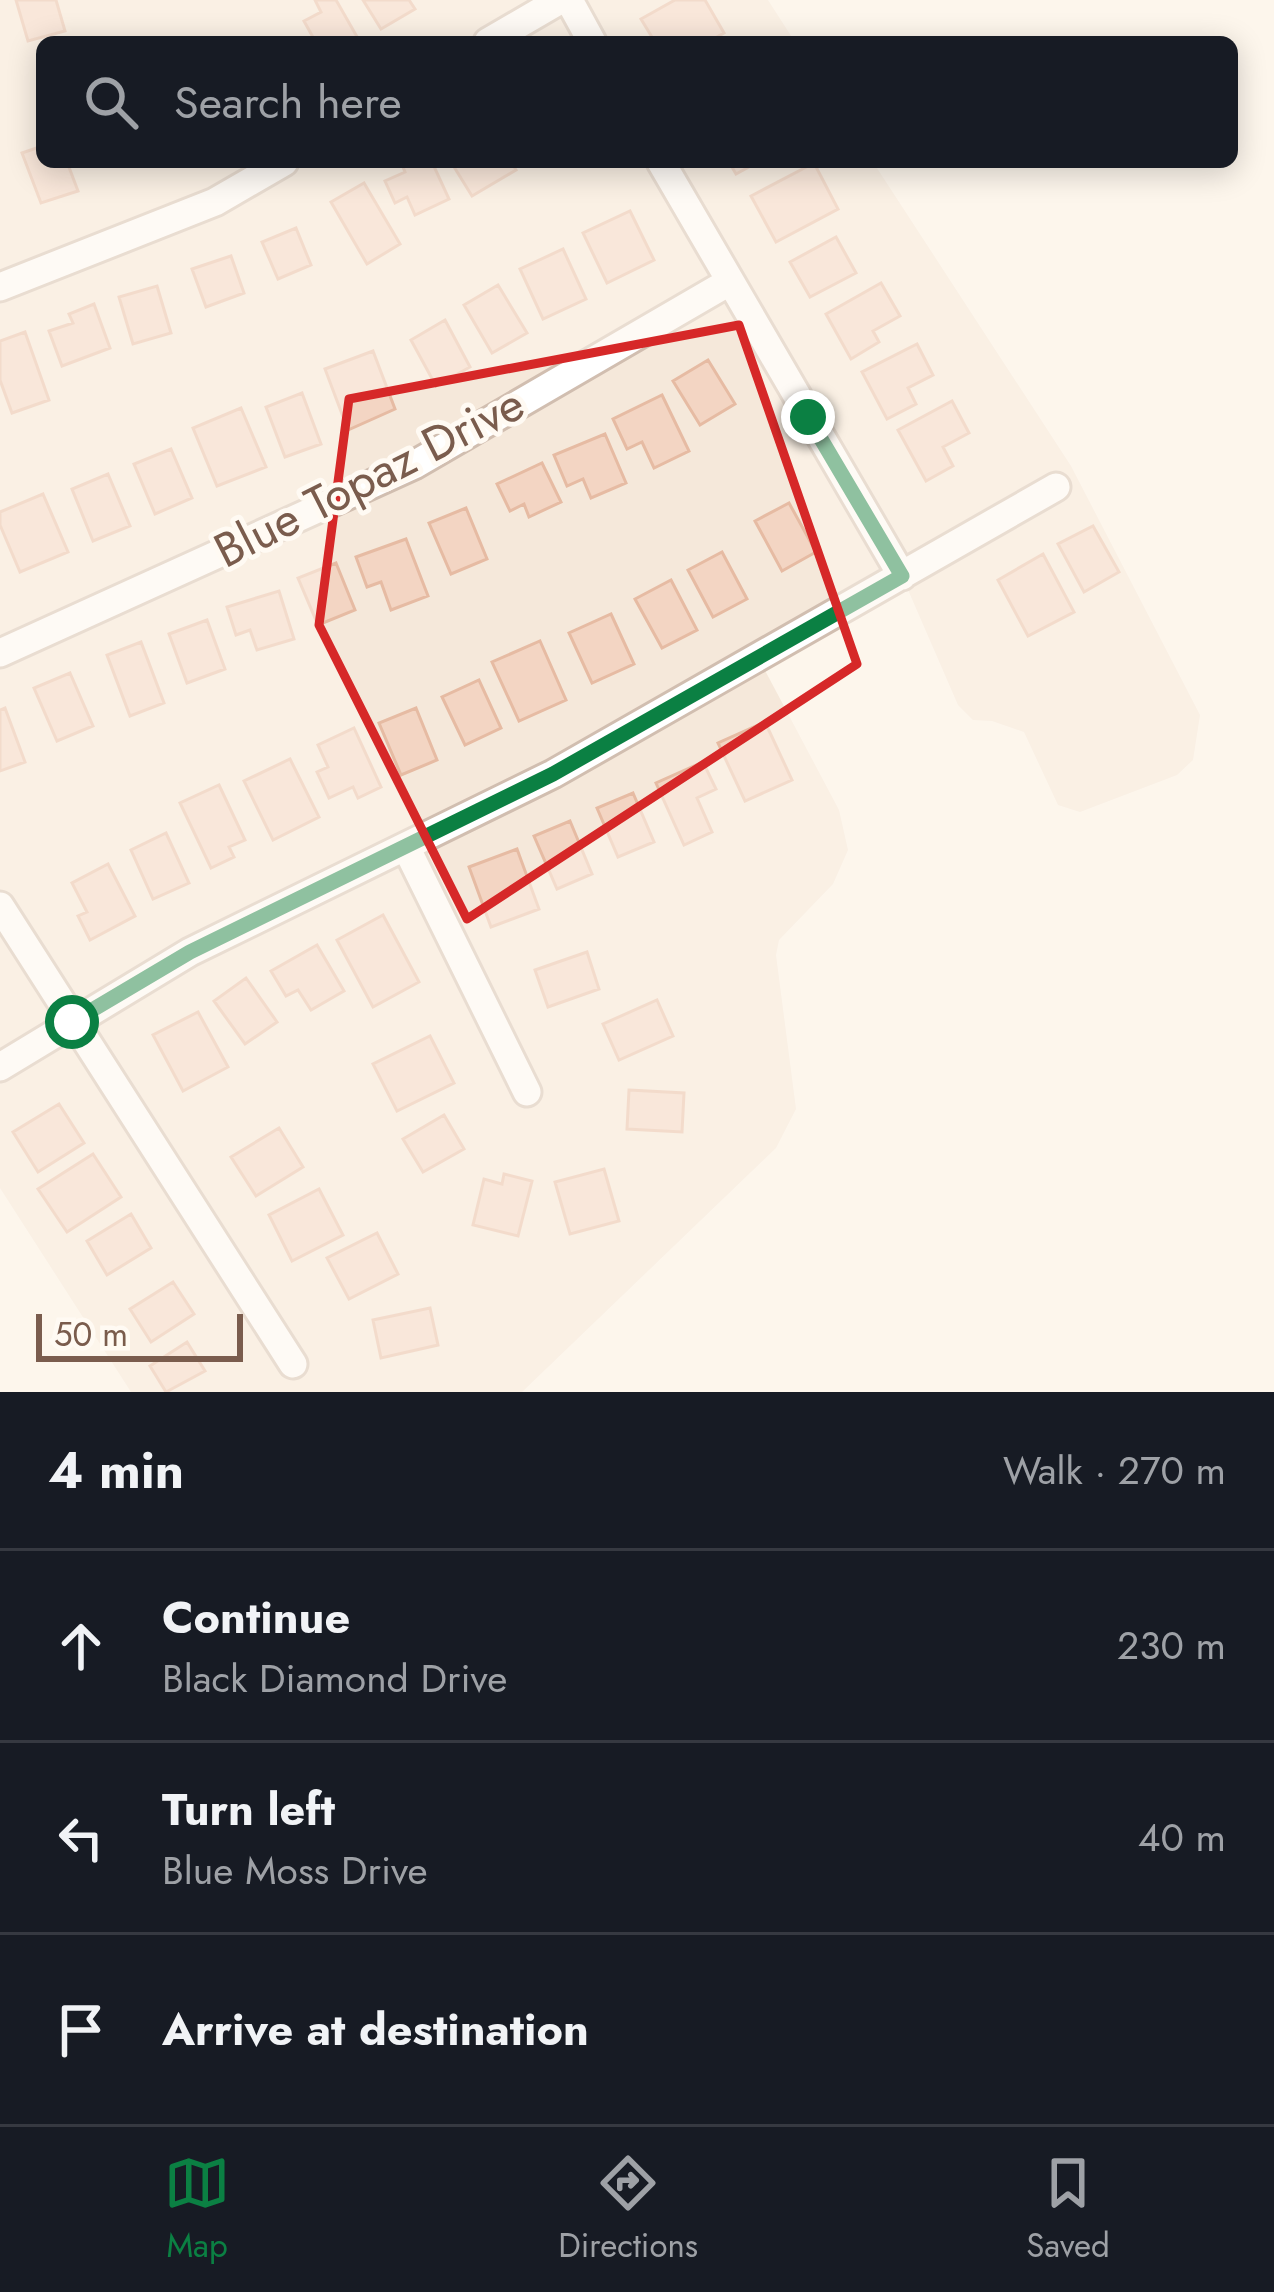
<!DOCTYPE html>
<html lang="en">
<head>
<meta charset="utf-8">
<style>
	:root { --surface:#171b24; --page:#242831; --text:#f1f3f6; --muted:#9ea1a6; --line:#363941; --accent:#0b8043 }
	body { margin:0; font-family:Jost,sans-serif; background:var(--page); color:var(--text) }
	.scale { position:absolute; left:36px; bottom:30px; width:207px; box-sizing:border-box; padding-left:12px; border:6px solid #7a5c4d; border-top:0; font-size:33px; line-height:42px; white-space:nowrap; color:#7a5c4d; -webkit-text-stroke:9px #fffaf3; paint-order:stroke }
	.stop { position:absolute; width:36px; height:36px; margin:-27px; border:9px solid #0b8043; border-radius:50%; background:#fff }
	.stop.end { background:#0b8043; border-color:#fff; box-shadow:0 3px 12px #0008 }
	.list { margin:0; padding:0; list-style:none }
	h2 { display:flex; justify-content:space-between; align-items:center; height:156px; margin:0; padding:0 48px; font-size:51px }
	h2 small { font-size:39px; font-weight:400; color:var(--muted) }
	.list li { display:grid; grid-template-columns:78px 1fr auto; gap:36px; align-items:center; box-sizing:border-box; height:192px; padding:0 48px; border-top:3px solid var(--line) }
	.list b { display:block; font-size:45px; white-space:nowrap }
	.list p { margin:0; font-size:39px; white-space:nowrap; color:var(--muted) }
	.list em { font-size:39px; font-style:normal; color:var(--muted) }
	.icon { flex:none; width:66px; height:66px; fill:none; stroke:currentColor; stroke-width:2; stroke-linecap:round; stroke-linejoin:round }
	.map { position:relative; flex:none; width:1274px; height:1392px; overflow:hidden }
	.search { position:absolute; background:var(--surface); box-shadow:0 6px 30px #0003; left:36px; right:36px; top:36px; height:132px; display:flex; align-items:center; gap:30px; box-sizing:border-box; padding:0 42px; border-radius:18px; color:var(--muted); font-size:45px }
	.sheet { height:732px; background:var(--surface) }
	nav { display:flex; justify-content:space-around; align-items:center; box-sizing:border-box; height:168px; border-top:3px solid var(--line); background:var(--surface); font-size:33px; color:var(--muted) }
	nav a { display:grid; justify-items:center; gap:6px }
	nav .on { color:var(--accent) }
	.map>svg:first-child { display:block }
	.residential { fill:#f5e8da }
	.building { fill:#f3d5c3; stroke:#e6bba3; stroke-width:3 }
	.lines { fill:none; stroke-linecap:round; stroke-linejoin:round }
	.minor-casing { stroke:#d1beb0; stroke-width:33 }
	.minor { stroke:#fff; stroke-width:27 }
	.route { stroke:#0b8043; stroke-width:15 }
	.marked { fill:none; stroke:#d62828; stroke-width:9; stroke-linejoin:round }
	.labels { text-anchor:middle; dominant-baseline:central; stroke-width:10; stroke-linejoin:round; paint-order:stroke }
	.street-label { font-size:48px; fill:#7a5c4d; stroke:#fffaf3 }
</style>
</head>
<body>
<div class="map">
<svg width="1274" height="1392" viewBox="0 0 1274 1392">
	<rect width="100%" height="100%" fill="#fdf6ec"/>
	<!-- residential -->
	<path class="residential" d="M 0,0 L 768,0 L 795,42 L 42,42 L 42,162 L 873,162 L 1071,466 L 1200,715 L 1193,760 L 1177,775 L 1080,812 L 1058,805 L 1024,732 L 992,721 L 973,720 L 958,705 L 902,576 L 759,659 L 839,810 L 848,850 L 833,884 L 779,940 L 776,955 L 796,1109 L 776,1148 L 522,1392 L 131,1392 L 0,1188 Z"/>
	<!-- building -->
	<path class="building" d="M 16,0 L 56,0 L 65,31 L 28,41 Z
		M 315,0 L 336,0 L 360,42 L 308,42 L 314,39 L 304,21 L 321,12 Z
		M 363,0 L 409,0 L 415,9 L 381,29 Z
		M 675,0 L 705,0 L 724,33 L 708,42 L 655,42 L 641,19 Z
		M 42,146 L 42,162 L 67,162 L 78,191 L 41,203 L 22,153 Z
		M 401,162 L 432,162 L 449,199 L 415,215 L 407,197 L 395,203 L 385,181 L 405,172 Z
		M 451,162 L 511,162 L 516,170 L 472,196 Z
		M 729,162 L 758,162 L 736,174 Z
		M 814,163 L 838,209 L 776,242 L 751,196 Z
		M 364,183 L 400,244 L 367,264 L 331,202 Z
		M 630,211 L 654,260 L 607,283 L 583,233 Z
		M 296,228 L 311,265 L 278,279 L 262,242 Z
		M 836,237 L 856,273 L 810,297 L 790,262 Z
		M 563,249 L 586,299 L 543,319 L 520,269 Z
		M 231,256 L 244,293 L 206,307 L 192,269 Z
		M 881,283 L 900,316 L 873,331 L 879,342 L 851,359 L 826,314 Z
		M 498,285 L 527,333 L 492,353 L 464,305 Z
		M 157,286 L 171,333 L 133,344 L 119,297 Z
		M 94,304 L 110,348 L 62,366 L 49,331 L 73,323 L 69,314 Z
		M 445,320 L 470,367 L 436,386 L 411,340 Z
		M 25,332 L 49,400 L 12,413 L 0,380 L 0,341 Z
		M 917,344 L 933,375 L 908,388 L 916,404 L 887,419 L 862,372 Z
		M 373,351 L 395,409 L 348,430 L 325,369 Z
		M 708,360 L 735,404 L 700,425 L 673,381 Z
		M 302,393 L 321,444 L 285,457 L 266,407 Z
		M 662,395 L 689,451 L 654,468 L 642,442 L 627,449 L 613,419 Z
		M 952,401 L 969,433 L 943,447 L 953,466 L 926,481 L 898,430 Z
		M 241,408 L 266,467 L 217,486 L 193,428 Z
		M 605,434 L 626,483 L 591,498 L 583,479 L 567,486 L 554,455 Z
		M 171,449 L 192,498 L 155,514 L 134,464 Z
		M 542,463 L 561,502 L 529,517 L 524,504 L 510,511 L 497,484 Z
		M 108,474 L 130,526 L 93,541 L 72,489 Z
		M 43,494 L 68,552 L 20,572 L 0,525 L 0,512 Z
		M 789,503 L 816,552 L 782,571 L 755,521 Z
		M 466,508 L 487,559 L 451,574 L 429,523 Z
		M 1093,526 L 1119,572 L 1084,592 L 1058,544 Z
		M 406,539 L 428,596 L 391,610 L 381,582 L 367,587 L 356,557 Z
		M 722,552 L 747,599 L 713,617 L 688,570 Z
		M 1043,554 L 1074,612 L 1028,636 L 998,580 Z
		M 336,563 L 355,610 L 318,625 L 298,578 Z
		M 671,580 L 697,630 L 662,648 L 635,599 Z
		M 279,591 L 294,639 L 257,650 L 250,630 L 236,635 L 227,607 Z
		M 611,614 L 634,664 L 592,683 L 569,633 Z
		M 207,620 L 225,669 L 187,683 L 169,634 Z
		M 540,641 L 566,700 L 519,721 L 492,662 Z
		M 141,642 L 164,703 L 130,716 L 107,655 Z
		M 70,673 L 93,726 L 57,741 L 34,688 Z
		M 479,680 L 501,728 L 465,745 L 442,697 Z
		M 5,708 L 25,762 L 0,771 L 0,710 Z
		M 416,708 L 437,760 L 401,775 L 379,723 Z
		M 765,722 L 792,780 L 745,801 L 718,743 Z
		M 354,728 L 381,787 L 358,798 L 353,787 L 329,798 L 317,772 L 328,767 L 318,745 Z
		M 290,759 L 319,817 L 273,840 L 244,781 Z
		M 703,762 L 716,789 L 697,798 L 712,832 L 684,845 L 656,783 Z
		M 219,785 L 245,840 L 229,847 L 234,857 L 211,868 L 180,803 Z
		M 633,793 L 654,842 L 618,857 L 597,808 Z
		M 570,821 L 592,874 L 557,889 L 534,836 Z
		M 166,833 L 189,883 L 153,899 L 131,850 Z
		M 517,849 L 539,909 L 491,927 L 469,867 Z
		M 108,864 L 135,916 L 90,940 L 78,916 L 87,912 L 72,883 Z
		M 383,915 L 419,982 L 373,1007 L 337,940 Z
		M 317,945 L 344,991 L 311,1010 L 298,990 L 286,996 L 271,971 Z
		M 587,952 L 599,989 L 548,1007 L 535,970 Z
		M 246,978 L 277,1022 L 245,1044 L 214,1001 Z
		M 657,1000 L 673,1036 L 619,1060 L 603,1024 Z
		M 198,1012 L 228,1067 L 183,1091 L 153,1035 Z
		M 430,1036 L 454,1083 L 397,1111 L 373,1064 Z
		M 629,1090 L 684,1093 L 682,1132 L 627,1129 Z
		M 59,1104 L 84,1143 L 38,1172 L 13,1132 Z
		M 444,1115 L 464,1149 L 423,1172 L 403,1139 Z
		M 279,1128 L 303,1167 L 256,1196 L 231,1157 Z
		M 93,1154 L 121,1197 L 67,1232 L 38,1189 Z
		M 604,1169 L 619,1221 L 570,1234 L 555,1182 Z
		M 504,1174 L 532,1181 L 518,1236 L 473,1225 L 484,1179 L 502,1184 Z
		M 319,1189 L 343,1235 L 292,1261 L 269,1215 Z
		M 131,1214 L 151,1248 L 107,1275 L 87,1241 Z
		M 377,1233 L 398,1274 L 349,1299 L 327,1258 Z
		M 173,1282 L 194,1314 L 151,1342 L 130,1309 Z
		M 430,1308 L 438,1345 L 381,1358 L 373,1320 Z
		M 187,1342 L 205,1371 L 166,1392 L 150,1366 Z"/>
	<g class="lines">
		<!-- minor casing -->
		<g class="minor-casing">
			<path id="minor" d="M 569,0 L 592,42
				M 488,42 L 560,0
				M 661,162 L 902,576
				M 0,287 L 215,202 L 284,162
				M 0,653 L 414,465 L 729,282
				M 406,847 L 527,1092
				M 0,906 L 293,1364
				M 0,1067 L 190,952 L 553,774 L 1056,487"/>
		</g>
		<!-- minor -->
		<use href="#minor" class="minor"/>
	</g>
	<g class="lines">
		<!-- route -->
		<path class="route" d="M 72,1022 L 190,952 L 553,774 L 902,576 L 808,417"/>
	</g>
	<!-- marked area -->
	<path d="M0 0H1274V1392H0ZM 739,325 L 857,664 L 467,919 L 319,625 L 349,399 Z" fill="#fdf6ec" fill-opacity=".55" fill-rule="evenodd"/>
	<path class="marked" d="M 739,325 L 857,664 L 467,919 L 319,625 L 349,399 Z"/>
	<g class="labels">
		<!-- street labels -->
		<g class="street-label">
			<text transform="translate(369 477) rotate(-27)">Blue Topaz Drive</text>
		</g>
	</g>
</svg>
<div class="scale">50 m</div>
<div class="stop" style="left:72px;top:1022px"></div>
<div class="stop end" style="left:808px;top:417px"></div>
<div class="search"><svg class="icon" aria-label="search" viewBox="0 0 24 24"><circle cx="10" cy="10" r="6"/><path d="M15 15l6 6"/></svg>Search here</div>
</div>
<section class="sheet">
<h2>4 min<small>Walk · 270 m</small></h2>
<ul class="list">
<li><svg class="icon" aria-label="ahead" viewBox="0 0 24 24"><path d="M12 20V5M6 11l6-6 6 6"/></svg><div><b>Continue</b><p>Black Diamond Drive</p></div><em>230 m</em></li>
<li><svg class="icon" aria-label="left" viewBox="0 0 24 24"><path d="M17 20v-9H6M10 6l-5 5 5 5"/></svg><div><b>Turn left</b><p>Blue Moss Drive</p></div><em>40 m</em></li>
<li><svg class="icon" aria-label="arrive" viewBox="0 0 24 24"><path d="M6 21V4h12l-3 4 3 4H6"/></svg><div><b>Arrive at destination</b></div></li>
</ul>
</section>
<nav>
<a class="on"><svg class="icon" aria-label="map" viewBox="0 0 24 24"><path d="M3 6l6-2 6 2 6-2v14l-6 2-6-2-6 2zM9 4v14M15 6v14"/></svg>Map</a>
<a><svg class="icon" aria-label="directions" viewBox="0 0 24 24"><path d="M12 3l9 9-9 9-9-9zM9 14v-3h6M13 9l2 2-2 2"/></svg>Directions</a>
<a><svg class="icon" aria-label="saved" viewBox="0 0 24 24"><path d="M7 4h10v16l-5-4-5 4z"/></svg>Saved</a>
</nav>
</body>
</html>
